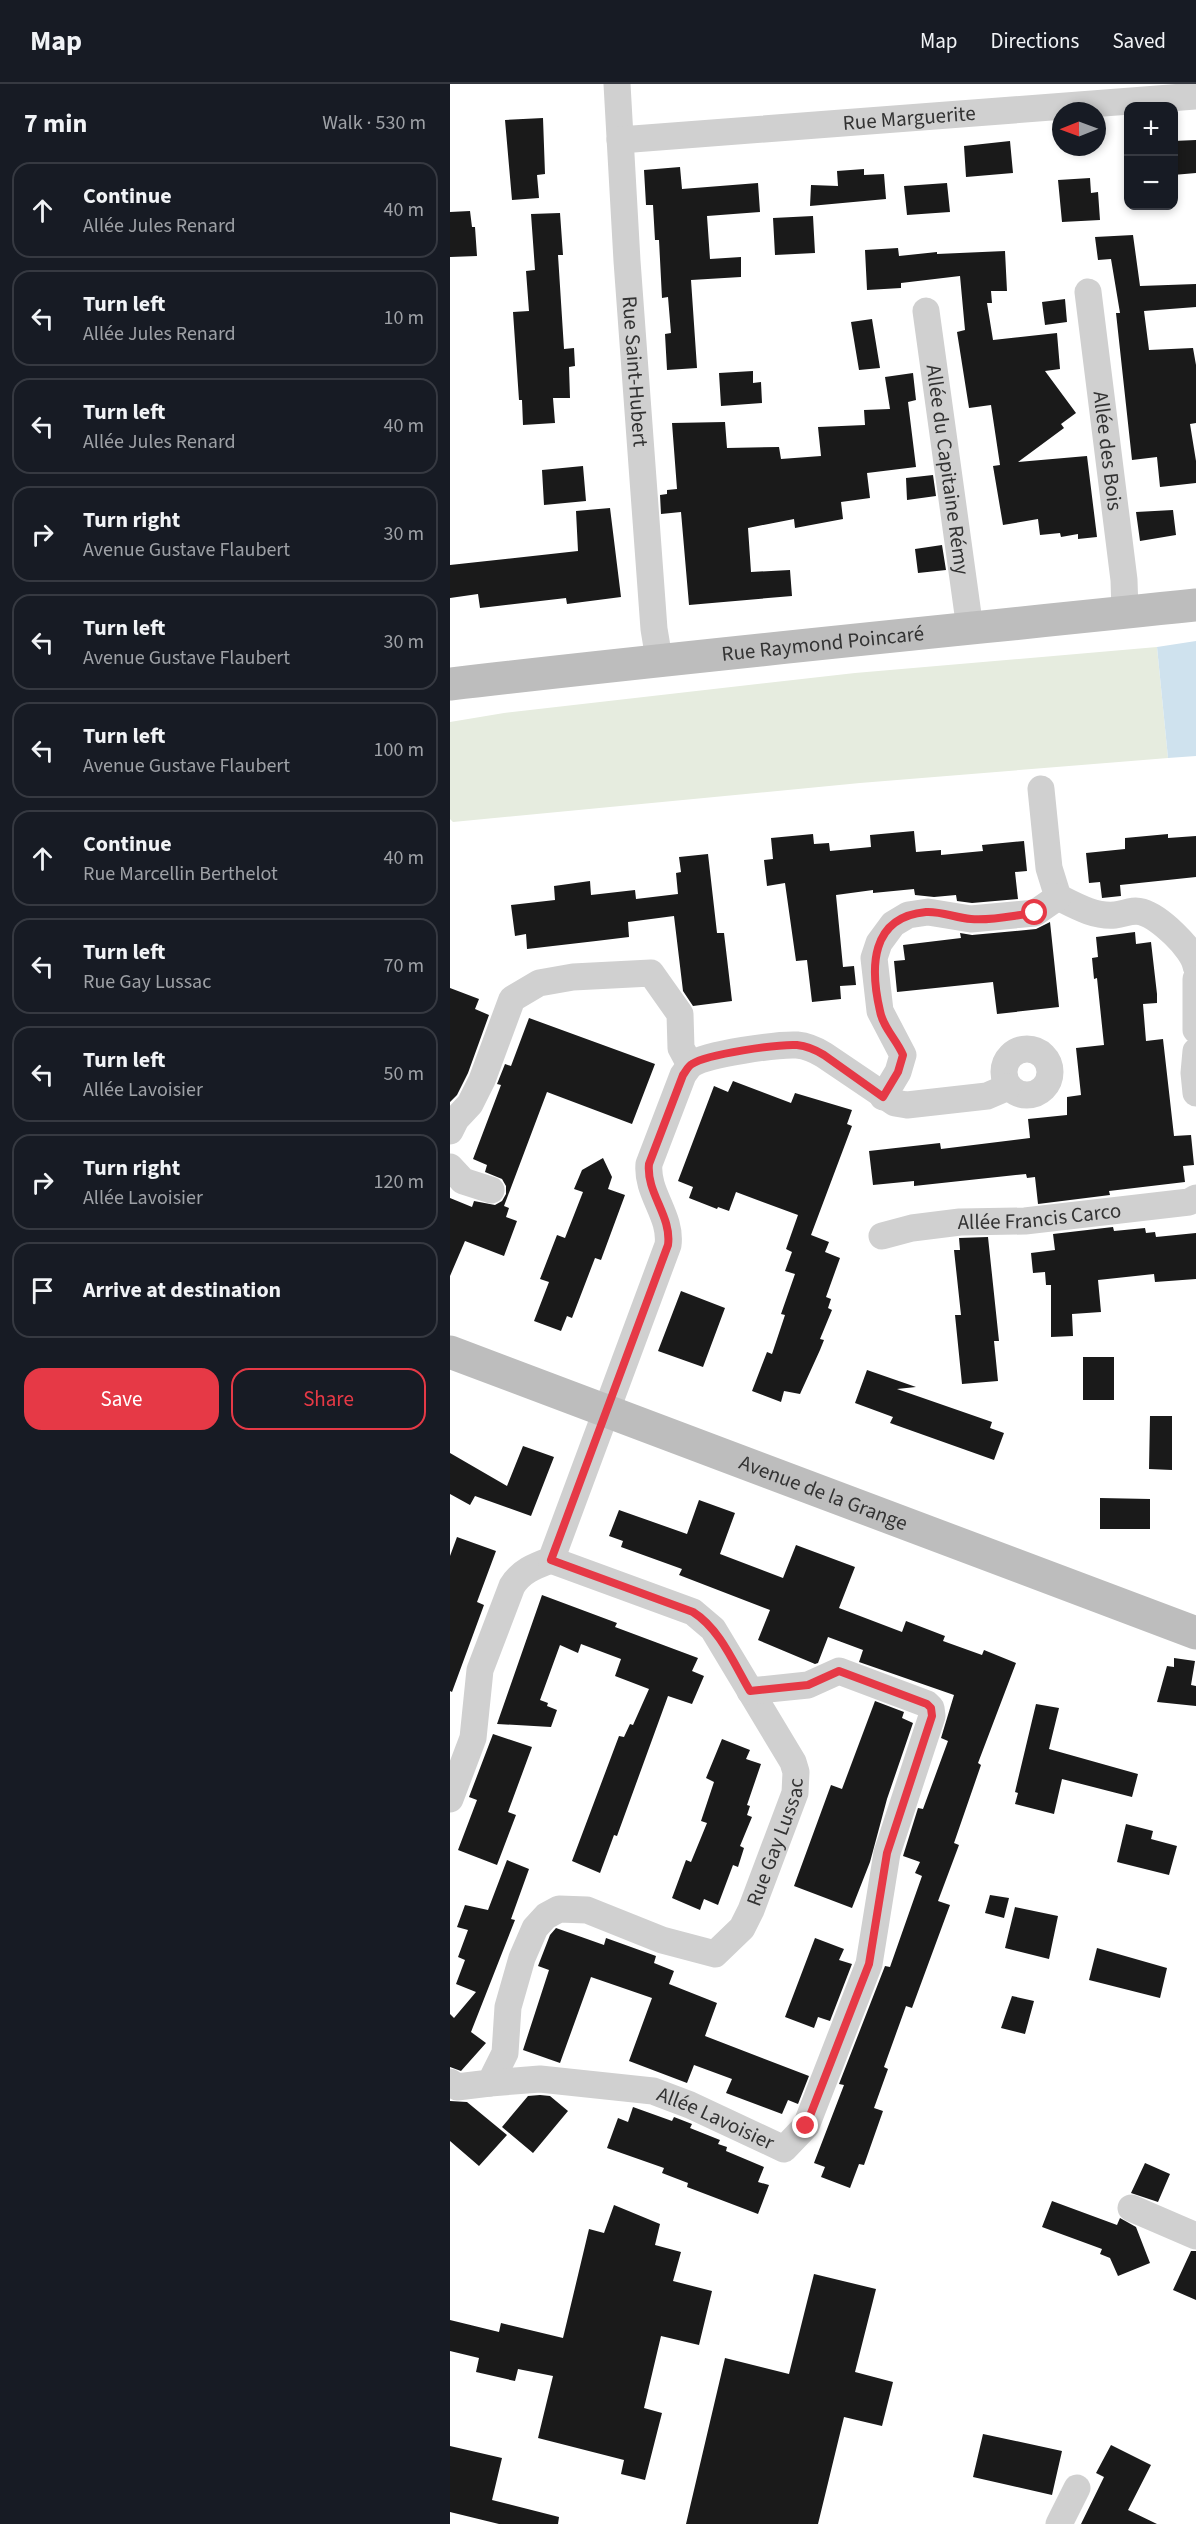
<!DOCTYPE html>
<html lang="en">
<head>
<meta charset="utf-8">
<style>
	:root { --surface:#171b24; --page:#242831; --text:#f1f3f6; --muted:#9ea1a6; --line:#363941; --accent:#e63946 }
	body { margin:0; font-family:"Source Sans 3",sans-serif; background:var(--page); color:var(--text) }
	.controls { position:absolute; right:18px; top:18px; display:grid; overflow:hidden; border-radius:12px; box-shadow:0 3px 9px #0003 }
	.controls button { width:54px; height:54px; display:grid; place-items:center; padding:0; border:0; border-bottom:2px solid var(--line); background:var(--surface); color:var(--text); font:30px sans-serif }
	.compass { position:absolute; left:602px; top:18px; width:54px; height:54px; border-radius:50%; background:var(--surface); box-shadow:0 3px 9px #0003; rotate:269deg }
	.stop { position:absolute; width:18px; height:18px; margin:-14px; border:4px solid #e63946; border-radius:50%; background:#fff }
	.stop.end { background:#e63946; border-color:#fff; box-shadow:0 2px 6px #0008 }
	.list { margin:0; padding:0; list-style:none }
	h2 { display:flex; justify-content:space-between; align-items:center; height:78px; margin:0; padding:0 24px; font-size:26px }
	h2 small { font-size:20px; font-weight:400; color:var(--muted) }
	.list li { display:grid; grid-template-columns:39px 1fr auto; gap:18px; align-items:center; box-sizing:border-box; height:96px; margin:0 12px 12px; padding:0 12px; border:2px solid var(--line); border-radius:18px }
	.list b { display:block; font-size:22px; white-space:nowrap }
	.list p { margin:0; font-size:20px; white-space:nowrap; color:var(--muted) }
	.list em { font-size:20px; font-style:normal; color:var(--muted) }
	.actions { display:flex; gap:12px; padding:18px 24px }
	.actions a { flex:1; padding:14px 0; border:2px solid var(--accent); border-radius:18px; text-align:center; font-size:21px; color:var(--accent) }
	.actions .main { background:var(--accent); color:#fff }
	.icon { flex:none; width:33px; height:33px; fill:none; stroke:currentColor; stroke-width:2; stroke-linecap:round; stroke-linejoin:round }
	.map { position:relative; flex:none; width:746px; height:2440px; overflow:hidden }
	header { display:flex; align-items:center; gap:36px; box-sizing:border-box; height:84px; padding:0 30px; background:var(--surface); border-bottom:2px solid var(--line) }
	header strong { font-size:28px }
	nav { display:flex; gap:33px; margin-inline-start:auto; font-size:21px }
	main { display:flex }
	aside { flex:1; background:var(--surface) }
	.map>svg:first-child { display:block }
	.green { fill:#e6ecdf }
	.water { fill:#cfe2ee }
	.building { fill:#1a1a1a }
	.lines { fill:none; stroke-linecap:round; stroke-linejoin:round }
	.street { stroke:#d0d0d0; stroke-width:27 }
	.secondary { stroke:#bdbdbd; stroke-width:33 }
	.route { stroke:#e63946; stroke-width:8 }
	.labels { text-anchor:middle; dominant-baseline:central; stroke-width:6; stroke-linejoin:round; paint-order:stroke }
	.street-label { font-size:21px; fill:#333; stroke:#fff }
</style>
</head>
<body>
<header>
<strong>Map</strong>
<nav><a>Map</a><a>Directions</a><a>Saved</a></nav>
</header>
<main>
<aside>
<h2>7 min<small>Walk · 530 m</small></h2>
<ul class="list">
<li><svg class="icon" aria-label="ahead" viewBox="0 0 24 24"><path d="M12 20V5M6 11l6-6 6 6"/></svg><div><b>Continue</b><p>Allée Jules Renard</p></div><em>40 m</em></li>
<li><svg class="icon" aria-label="left" viewBox="0 0 24 24"><path d="M17 20v-9H6M10 6l-5 5 5 5"/></svg><div><b>Turn left</b><p>Allée Jules Renard</p></div><em>10 m</em></li>
<li><svg class="icon" aria-label="left" viewBox="0 0 24 24"><path d="M17 20v-9H6M10 6l-5 5 5 5"/></svg><div><b>Turn left</b><p>Allée Jules Renard</p></div><em>40 m</em></li>
<li><svg class="icon" aria-label="right" viewBox="0 0 24 24"><path d="M7 20v-9h11M14 6l5 5-5 5"/></svg><div><b>Turn right</b><p>Avenue Gustave Flaubert</p></div><em>30 m</em></li>
<li><svg class="icon" aria-label="left" viewBox="0 0 24 24"><path d="M17 20v-9H6M10 6l-5 5 5 5"/></svg><div><b>Turn left</b><p>Avenue Gustave Flaubert</p></div><em>30 m</em></li>
<li><svg class="icon" aria-label="left" viewBox="0 0 24 24"><path d="M17 20v-9H6M10 6l-5 5 5 5"/></svg><div><b>Turn left</b><p>Avenue Gustave Flaubert</p></div><em>100 m</em></li>
<li><svg class="icon" aria-label="ahead" viewBox="0 0 24 24"><path d="M12 20V5M6 11l6-6 6 6"/></svg><div><b>Continue</b><p>Rue Marcellin Berthelot</p></div><em>40 m</em></li>
<li><svg class="icon" aria-label="left" viewBox="0 0 24 24"><path d="M17 20v-9H6M10 6l-5 5 5 5"/></svg><div><b>Turn left</b><p>Rue Gay Lussac</p></div><em>70 m</em></li>
<li><svg class="icon" aria-label="left" viewBox="0 0 24 24"><path d="M17 20v-9H6M10 6l-5 5 5 5"/></svg><div><b>Turn left</b><p>Allée Lavoisier</p></div><em>50 m</em></li>
<li><svg class="icon" aria-label="right" viewBox="0 0 24 24"><path d="M7 20v-9h11M14 6l5 5-5 5"/></svg><div><b>Turn right</b><p>Allée Lavoisier</p></div><em>120 m</em></li>
<li><svg class="icon" aria-label="arrive" viewBox="0 0 24 24"><path d="M6 21V4h12l-3 4 3 4H6"/></svg><div><b>Arrive at destination</b></div></li>
</ul>
<div class="actions"><a class="main">Save</a><a>Share</a></div>
</aside>
<div class="map">
<svg width="746" height="2440" viewBox="0 0 746 2440">
	<rect width="100%" height="100%" fill="#fff"/>
	<!-- green -->
	<path class="green" d="M 707,563 L 718,674 L 410,699 L 3,738 L 0,735 L 0,638 L 54,629 L 405,589 Z"/>
	<!-- water -->
	<path class="water" d="M 746,557 L 746,672 L 718,674 L 707,563 Z"/>
	<!-- building -->
	<path class="building" d="M 93,34 L 95,90 L 87,91 L 89,114 L 62,116 L 55,36 Z
		M 746,56 L 746,89 L 723,91 L 723,57 Z
		M 560,57 L 563,89 L 516,93 L 514,62 Z
		M 230,83 L 232,105 L 308,99 L 310,128 L 257,132 L 260,175 L 291,173 L 291,193 L 241,196 L 247,284 L 217,286 L 215,250 L 221,249 L 218,213 L 212,214 L 209,156 L 205,156 L 203,121 L 196,121 L 194,86 Z
		M 414,85 L 414,91 L 434,90 L 436,115 L 360,122 L 361,101 L 388,102 L 387,87 Z
		M 640,94 L 641,109 L 648,108 L 650,136 L 612,138 L 608,96 Z
		M 497,99 L 500,128 L 457,131 L 454,102 Z
		M 20,127 L 22,143 L 25,143 L 27,172 L 0,173 L 0,128 Z
		M 110,129 L 113,171 L 108,171 L 114,265 L 124,264 L 125,282 L 119,283 L 120,314 L 103,314 L 105,339 L 73,341 L 72,316 L 69,316 L 63,228 L 79,227 L 76,187 L 85,186 L 81,130 Z
		M 363,132 L 365,169 L 325,171 L 323,134 Z
		M 683,151 L 690,202 L 746,200 L 746,223 L 694,227 L 699,266 L 743,264 L 746,281 L 746,339 L 740,340 L 746,377 L 746,399 L 710,403 L 707,373 L 682,376 L 666,229 L 670,229 L 661,175 L 648,176 L 645,153 Z
		M 448,164 L 449,172 L 487,168 L 487,170 L 555,167 L 557,207 L 541,207 L 542,219 L 537,219 L 543,256 L 607,249 L 610,285 L 595,287 L 626,329 L 611,340 L 614,344 L 568,378 L 637,372 L 647,453 L 628,455 L 628,450 L 611,453 L 610,449 L 590,451 L 588,435 L 553,441 L 543,382 L 550,381 L 541,321 L 519,324 L 507,248 L 515,246 L 510,192 L 451,199 L 451,204 L 417,206 L 415,166 Z
		M 615,215 L 617,238 L 595,241 L 592,218 Z
		M 422,235 L 430,284 L 409,286 L 401,238 Z
		M 303,287 L 303,299 L 311,298 L 312,319 L 271,322 L 269,289 Z
		M 463,289 L 466,316 L 458,318 L 466,383 L 417,389 L 420,414 L 391,418 L 393,435 L 345,444 L 344,435 L 298,444 L 301,488 L 340,486 L 342,512 L 239,521 L 231,428 L 211,430 L 210,411 L 217,410 L 217,406 L 227,405 L 222,339 L 275,338 L 277,364 L 329,363 L 331,375 L 371,372 L 368,343 L 415,341 L 414,326 L 440,325 L 435,293 Z
		M 133,382 L 136,417 L 94,421 L 92,386 Z
		M 483,391 L 486,412 L 457,416 L 456,394 Z
		M 160,424 L 171,513 L 117,520 L 116,514 L 30,524 L 28,510 L 0,514 L 0,481 L 128,467 L 126,427 Z
		M 723,426 L 726,451 L 690,457 L 686,428 Z
		M 492,461 L 496,486 L 468,489 L 465,465 Z
		M 464,747 L 466,768 L 491,766 L 491,771 L 533,767 L 532,761 L 574,757 L 577,787 L 565,788 L 568,815 L 522,819 L 507,817 L 506,811 L 484,813 L 465,811 L 464,805 L 423,809 L 423,806 L 386,811 L 393,883 L 404,882 L 406,901 L 390,902 L 391,915 L 362,918 L 357,876 L 346,877 L 335,799 L 317,802 L 314,776 L 323,775 L 321,754 L 363,750 L 364,760 L 379,759 L 380,767 L 421,763 L 420,751 Z
		M 718,750 L 718,754 L 746,752 L 746,793 L 670,801 L 671,812 L 652,814 L 650,798 L 639,799 L 636,769 L 675,765 L 675,754 Z
		M 258,770 L 267,849 L 274,849 L 282,917 L 243,922 L 233,907 L 224,832 L 178,838 L 179,853 L 146,857 L 77,865 L 76,850 L 65,852 L 61,821 L 105,816 L 104,802 L 140,797 L 141,811 L 185,806 L 186,815 L 228,810 L 226,789 L 231,788 L 229,773 Z
		M 600,838 L 609,923 L 547,930 L 543,898 L 447,908 L 444,877 L 455,876 L 453,861 L 511,854 L 510,849 L 522,851 L 586,845 Z
		M 685,848 L 686,860 L 701,858 L 707,910 L 707,919 L 693,920 L 696,957 L 713,955 L 724,1052 L 741,1051 L 744,1081 L 733,1082 L 735,1098 L 659,1107 L 660,1111 L 588,1120 L 585,1093 L 577,1094 L 576,1090 L 464,1102 L 464,1097 L 423,1101 L 419,1067 L 490,1059 L 491,1065 L 580,1054 L 578,1035 L 617,1031 L 617,1013 L 631,1011 L 626,964 L 654,961 L 647,894 L 644,895 L 642,874 L 648,873 L 646,853 Z
		M 0,904 L 29,915 L 25,925 L 39,931 L 18,989 L 7,1011 L 0,1018 Z
		M 79,934 L 205,980 L 182,1040 L 97,1008 L 54,1122 L 59,1124 L 56,1133 L 67,1137 L 54,1172 L 15,1157 L 0,1192 L 0,1114 L 22,1123 L 24,1117 L 45,1121 L 52,1117 L 56,1110 L 56,1102 L 52,1095 L 35,1088 L 37,1081 L 23,1075 L 51,1001 L 47,1000 L 55,980 L 61,982 Z
		M 283,997 L 341,1019 L 345,1009 L 402,1026 L 397,1040 L 402,1042 L 361,1151 L 379,1158 L 375,1168 L 390,1174 L 376,1213 L 381,1215 L 378,1224 L 382,1226 L 370,1255 L 374,1256 L 370,1266 L 350,1310 L 334,1307 L 331,1318 L 302,1307 L 317,1268 L 322,1270 L 335,1231 L 331,1230 L 345,1190 L 335,1187 L 342,1168 L 336,1165 L 348,1131 L 286,1108 L 279,1127 L 268,1123 L 267,1125 L 239,1114 L 243,1103 L 228,1097 L 264,1002 L 278,1008 Z
		M 153,1074 L 162,1093 L 158,1105 L 175,1111 L 151,1176 L 145,1174 L 122,1234 L 117,1232 L 111,1247 L 84,1237 L 99,1198 L 90,1195 L 107,1151 L 115,1154 L 133,1108 L 124,1105 L 132,1086 Z
		M 663,1143 L 664,1147 L 695,1144 L 696,1149 L 705,1148 L 706,1153 L 746,1149 L 746,1195 L 705,1198 L 704,1190 L 648,1196 L 651,1228 L 622,1230 L 623,1252 L 601,1253 L 601,1201 L 596,1201 L 595,1188 L 583,1189 L 581,1169 L 605,1166 L 603,1150 Z
		M 538,1153 L 549,1257 L 544,1257 L 548,1297 L 512,1300 L 505,1231 L 511,1231 L 504,1166 L 510,1166 L 509,1154 Z
		M 231,1207 L 275,1224 L 253,1283 L 208,1267 Z
		M 633,1273 L 664,1273 L 664,1316 L 633,1316 Z
		M 417,1286 L 466,1303 L 447,1305 L 542,1338 L 540,1344 L 554,1349 L 544,1376 L 440,1339 L 443,1333 L 405,1319 Z
		M 700,1332 L 722,1332 L 722,1386 L 699,1385 Z
		M 73,1362 L 104,1373 L 81,1432 L 25,1412 L 20,1421 L 0,1410 L 0,1369 L 57,1402 Z
		M 650,1414 L 700,1415 L 700,1445 L 650,1445 Z
		M 249,1416 L 285,1429 L 270,1470 L 333,1494 L 346,1461 L 405,1483 L 389,1524 L 452,1548 L 456,1537 L 495,1552 L 493,1557 L 532,1571 L 534,1566 L 566,1579 L 528,1679 L 531,1681 L 504,1759 L 509,1761 L 488,1817 L 500,1821 L 462,1924 L 456,1922 L 434,1983 L 438,1985 L 424,2024 L 433,2027 L 414,2081 L 409,2080 L 400,2104 L 371,2093 L 375,2083 L 364,2079 L 394,2001 L 389,2000 L 435,1882 L 440,1883 L 472,1792 L 465,1789 L 470,1778 L 453,1772 L 468,1724 L 473,1725 L 498,1657 L 491,1654 L 504,1611 L 409,1578 L 413,1566 L 378,1553 L 368,1579 L 365,1580 L 308,1556 L 320,1526 L 229,1491 L 232,1485 L 171,1463 L 173,1457 L 159,1452 L 169,1426 L 237,1450 Z
		M 7,1453 L 46,1467 L 27,1518 L 34,1521 L 2,1608 L 0,1607 L 0,1472 Z
		M 92,1511 L 167,1539 L 165,1543 L 248,1574 L 242,1587 L 254,1592 L 242,1620 L 218,1612 L 167,1752 L 164,1751 L 150,1789 L 122,1777 L 169,1652 L 174,1653 L 180,1640 L 183,1641 L 199,1605 L 165,1592 L 171,1575 L 131,1560 L 128,1569 L 110,1561 L 90,1616 L 98,1619 L 97,1622 L 107,1626 L 101,1643 L 47,1640 Z
		M 724,1574 L 745,1577 L 741,1601 L 746,1602 L 746,1622 L 707,1618 L 717,1582 L 724,1583 Z
		M 425,1617 L 454,1628 L 452,1634 L 463,1639 L 437,1715 L 420,1778 L 402,1824 L 344,1802 L 381,1701 L 392,1705 Z
		M 586,1620 L 609,1624 L 599,1665 L 688,1690 L 682,1713 L 612,1695 L 604,1730 L 565,1720 L 568,1709 L 565,1708 Z
		M 43,1650 L 82,1663 L 58,1728 L 66,1731 L 47,1781 L 8,1766 L 27,1716 L 19,1713 Z
		M 272,1655 L 300,1666 L 296,1675 L 311,1680 L 297,1721 L 300,1722 L 297,1731 L 302,1733 L 290,1762 L 294,1764 L 288,1783 L 283,1781 L 268,1821 L 254,1815 L 250,1826 L 222,1814 L 236,1776 L 241,1778 L 257,1739 L 251,1737 L 264,1698 L 256,1694 Z
		M 676,1740 L 703,1747 L 701,1755 L 727,1762 L 719,1791 L 667,1778 Z
		M 57,1776 L 79,1785 L 61,1835 L 65,1836 L 21,1948 L 36,1959 L 11,1987 L 0,1983 L 0,1930 L 4,1934 L 26,1908 L 6,1900 L 15,1876 L 8,1873 L 18,1846 L 7,1843 L 15,1821 L 38,1826 Z
		M 540,1811 L 559,1814 L 554,1834 L 535,1829 Z
		M 565,1823 L 608,1832 L 599,1875 L 555,1864 Z
		M 106,1844 L 154,1861 L 156,1854 L 206,1872 L 204,1879 L 224,1887 L 219,1900 L 267,1919 L 255,1952 L 359,1992 L 348,2020 L 338,2016 L 332,2030 L 276,2009 L 282,1995 L 244,1981 L 237,1999 L 179,1977 L 202,1914 L 141,1893 L 110,1979 L 73,1966 L 99,1886 L 88,1882 L 100,1851 Z
		M 365,1854 L 394,1865 L 389,1876 L 402,1880 L 380,1937 L 368,1933 L 364,1944 L 335,1933 Z
		M 647,1864 L 717,1884 L 710,1914 L 639,1896 Z
		M 562,1912 L 584,1917 L 575,1950 L 551,1944 Z
		M 90,2011 L 100,2012 L 118,2027 L 83,2069 L 52,2043 L 78,2012 Z
		M 0,2017 L 17,2018 L 57,2051 L 29,2082 L 0,2057 Z
		M 183,2023 L 222,2037 L 224,2033 L 242,2040 L 240,2044 L 270,2056 L 268,2060 L 277,2063 L 276,2067 L 314,2083 L 308,2098 L 319,2101 L 308,2130 L 237,2103 L 238,2099 L 212,2089 L 214,2084 L 157,2064 L 168,2034 L 178,2038 Z
		M 695,2079 L 720,2090 L 708,2118 L 681,2109 Z
		M 602,2117 L 667,2141 L 670,2134 L 686,2143 L 700,2179 L 668,2192 L 660,2174 L 650,2170 L 652,2165 L 592,2143 Z
		M 164,2121 L 210,2140 L 205,2161 L 231,2168 L 223,2197 L 262,2207 L 249,2261 L 211,2252 L 194,2324 L 212,2329 L 195,2396 L 171,2390 L 174,2376 L 88,2354 L 103,2292 L 68,2285 L 65,2297 L 26,2288 L 29,2274 L 0,2267 L 0,2236 L 49,2248 L 51,2239 L 113,2254 L 139,2145 L 154,2149 Z
		M 741,2167 L 746,2167 L 746,2216 L 723,2206 Z
		M 364,2190 L 426,2205 L 405,2288 L 443,2298 L 432,2342 L 394,2333 L 368,2440 L 236,2440 L 275,2274 L 339,2290 Z
		M 533,2350 L 612,2367 L 602,2411 L 523,2393 Z
		M 661,2361 L 701,2381 L 678,2426 L 707,2440 L 631,2440 L 654,2393 L 646,2389 Z
		M 0,2362 L 52,2374 L 42,2416 L 109,2433 L 108,2440 L 49,2440 L 0,2428 Z"/>
	<g class="lines">
		<!-- street -->
		<g class="street">
			<path id="s1" d="M 167,0 L 177,177 L 204,545 L 209,575"/>
			<path id="s2" d="M 170,56 L 746,12"/>
			<path id="s3" d="M 638,208 L 674,496 L 675,528"/>
			<path id="s4" d="M 476,227 L 520,545"/>
			<path d="M 591,705 L 599,784 L 608,813"/>
			<path d="M 608,813 C 626,822 645,833 665,831 C 675,830 682,825 692,828 C 709,833 743,864 746,882"/>
			<path d="M 746,895 L 746,946"/>
			<circle cx="577" cy="988" r="23"/>
			<path d="M 746,967 L 744,989 L 746,1009"/>
			<path d="M 433,1013 L 448,988 L 453,971 L 430,927 L 424,874 L 429,859 L 443,840 L 458,831 L 478,828 L 521,835 L 585,829 L 608,813"/>
			<path d="M 0,1047 L 6,1035 L 20,1020 L 32,996 L 62,915 L 89,899 L 123,893 L 201,889 L 230,930 L 231,964 L 240,981"/>
			<path d="M 0,1083 L 13,1097 L 41,1106"/>
			<path id="s5" d="M 432,1152 L 462,1144 L 510,1138 L 575,1137 L 739,1118 L 746,1114"/>
			<path d="M 0,1715 L 23,1654 L 30,1586 L 62,1502 C 71,1487 85,1482 101,1476 L 218,1161 C 222,1132 196,1109 199,1080 L 233,991 C 236,987 238,983 242,980 C 257,970 328,960 347,961 C 357,962 366,966 374,971 L 445,1019 L 457,1021 L 537,1012 L 558,1003"/>
			<path id="s6" d="M 0,1998 L 7,2003 L 40,1999 L 55,1969 L 58,1923 L 72,1874 L 85,1844 L 96,1832 L 109,1825 L 137,1826 L 212,1856 L 265,1870 L 292,1844 L 301,1826 L 345,1709 L 346,1688 L 343,1678 L 263,1545 L 243,1528 L 101,1476"/>
			<path id="s7" d="M 40,1999 L 90,1995 L 203,2007 L 240,2021 L 334,2065 L 356,2042 L 419,1880 L 437,1769 L 482,1632 L 481,1624 L 477,1620 L 389,1587 L 358,1601 L 300,1607"/>
			<path d="M 681,2124 L 746,2152"/>
			<path d="M 609,2440 L 627,2404"/>
		</g>
		<!-- secondary -->
		<g class="secondary">
			<path id="s8" d="M 0,600 C 248,571 497,547 746,521"/>
			<path id="s9" d="M 0,1268 L 746,1549"/>
		</g>
	</g>
	<g class="lines">
		<!-- route -->
		<path class="route" d="M 356,2042 L 419,1880 L 437,1769 L 482,1632 L 481,1624 L 477,1620 L 389,1587 L 358,1601 L 300,1607 C 284,1580 270,1545 243,1528 L 101,1476 L 218,1161 C 222,1132 196,1109 199,1080 L 233,991 C 236,987 238,982 242,980 C 257,970 328,960 347,961 C 357,962 366,966 374,971 L 433,1013 L 448,988 L 453,971 C 447,956 433,944 430,927 C 420,884 420,833 476,828 C 491,827 506,834 521,835 C 542,837 565,831 585,829"/>
	</g>
	<g class="labels">
		<!-- street labels -->
		<g class="street-label">
			<text stroke="none"><textPath href="#s2" startOffset="290">Rue Marguerite</textPath></text>
			<text stroke="none"><textPath href="#s1" startOffset="288">Rue Saint-Hubert</textPath></text>
			<text stroke="none"><textPath href="#s3" startOffset="160">Allée des Bois</textPath></text>
			<text stroke="none"><textPath href="#s4" startOffset="160">Allée du Capitaine Rémy</textPath></text>
			<text stroke="none"><textPath href="#s8" startOffset="375">Rue Raymond Poincaré</textPath></text>
			<text stroke="none"><textPath href="#s5" startOffset="159">Allée Francis Carco</textPath></text>
			<text stroke="none"><textPath href="#s9" startOffset="399">Avenue de la Grange</textPath></text>
			<text stroke="none"><textPath href="#s6" startOffset="530">Rue Gay Lussac</textPath></text>
			<text stroke="none"><textPath href="#s7" startOffset="232">Allée Lavoisier</textPath></text>
		</g>
	</g>
</svg>
<div class="controls">
<button>+</button>
<button>−</button>
</div>
<svg class="compass" viewBox="-18 -18 36 36"><path d="M0-13l5 13h-10z" fill="#e53935"/><path d="M0 13l5-13h-10z" fill="#9ea1a6"/></svg>
<div class="stop" style="left:585px;top:829px"></div>
<div class="stop end" style="left:356px;top:2042px"></div>
</div>
</main>
</body>
</html>
